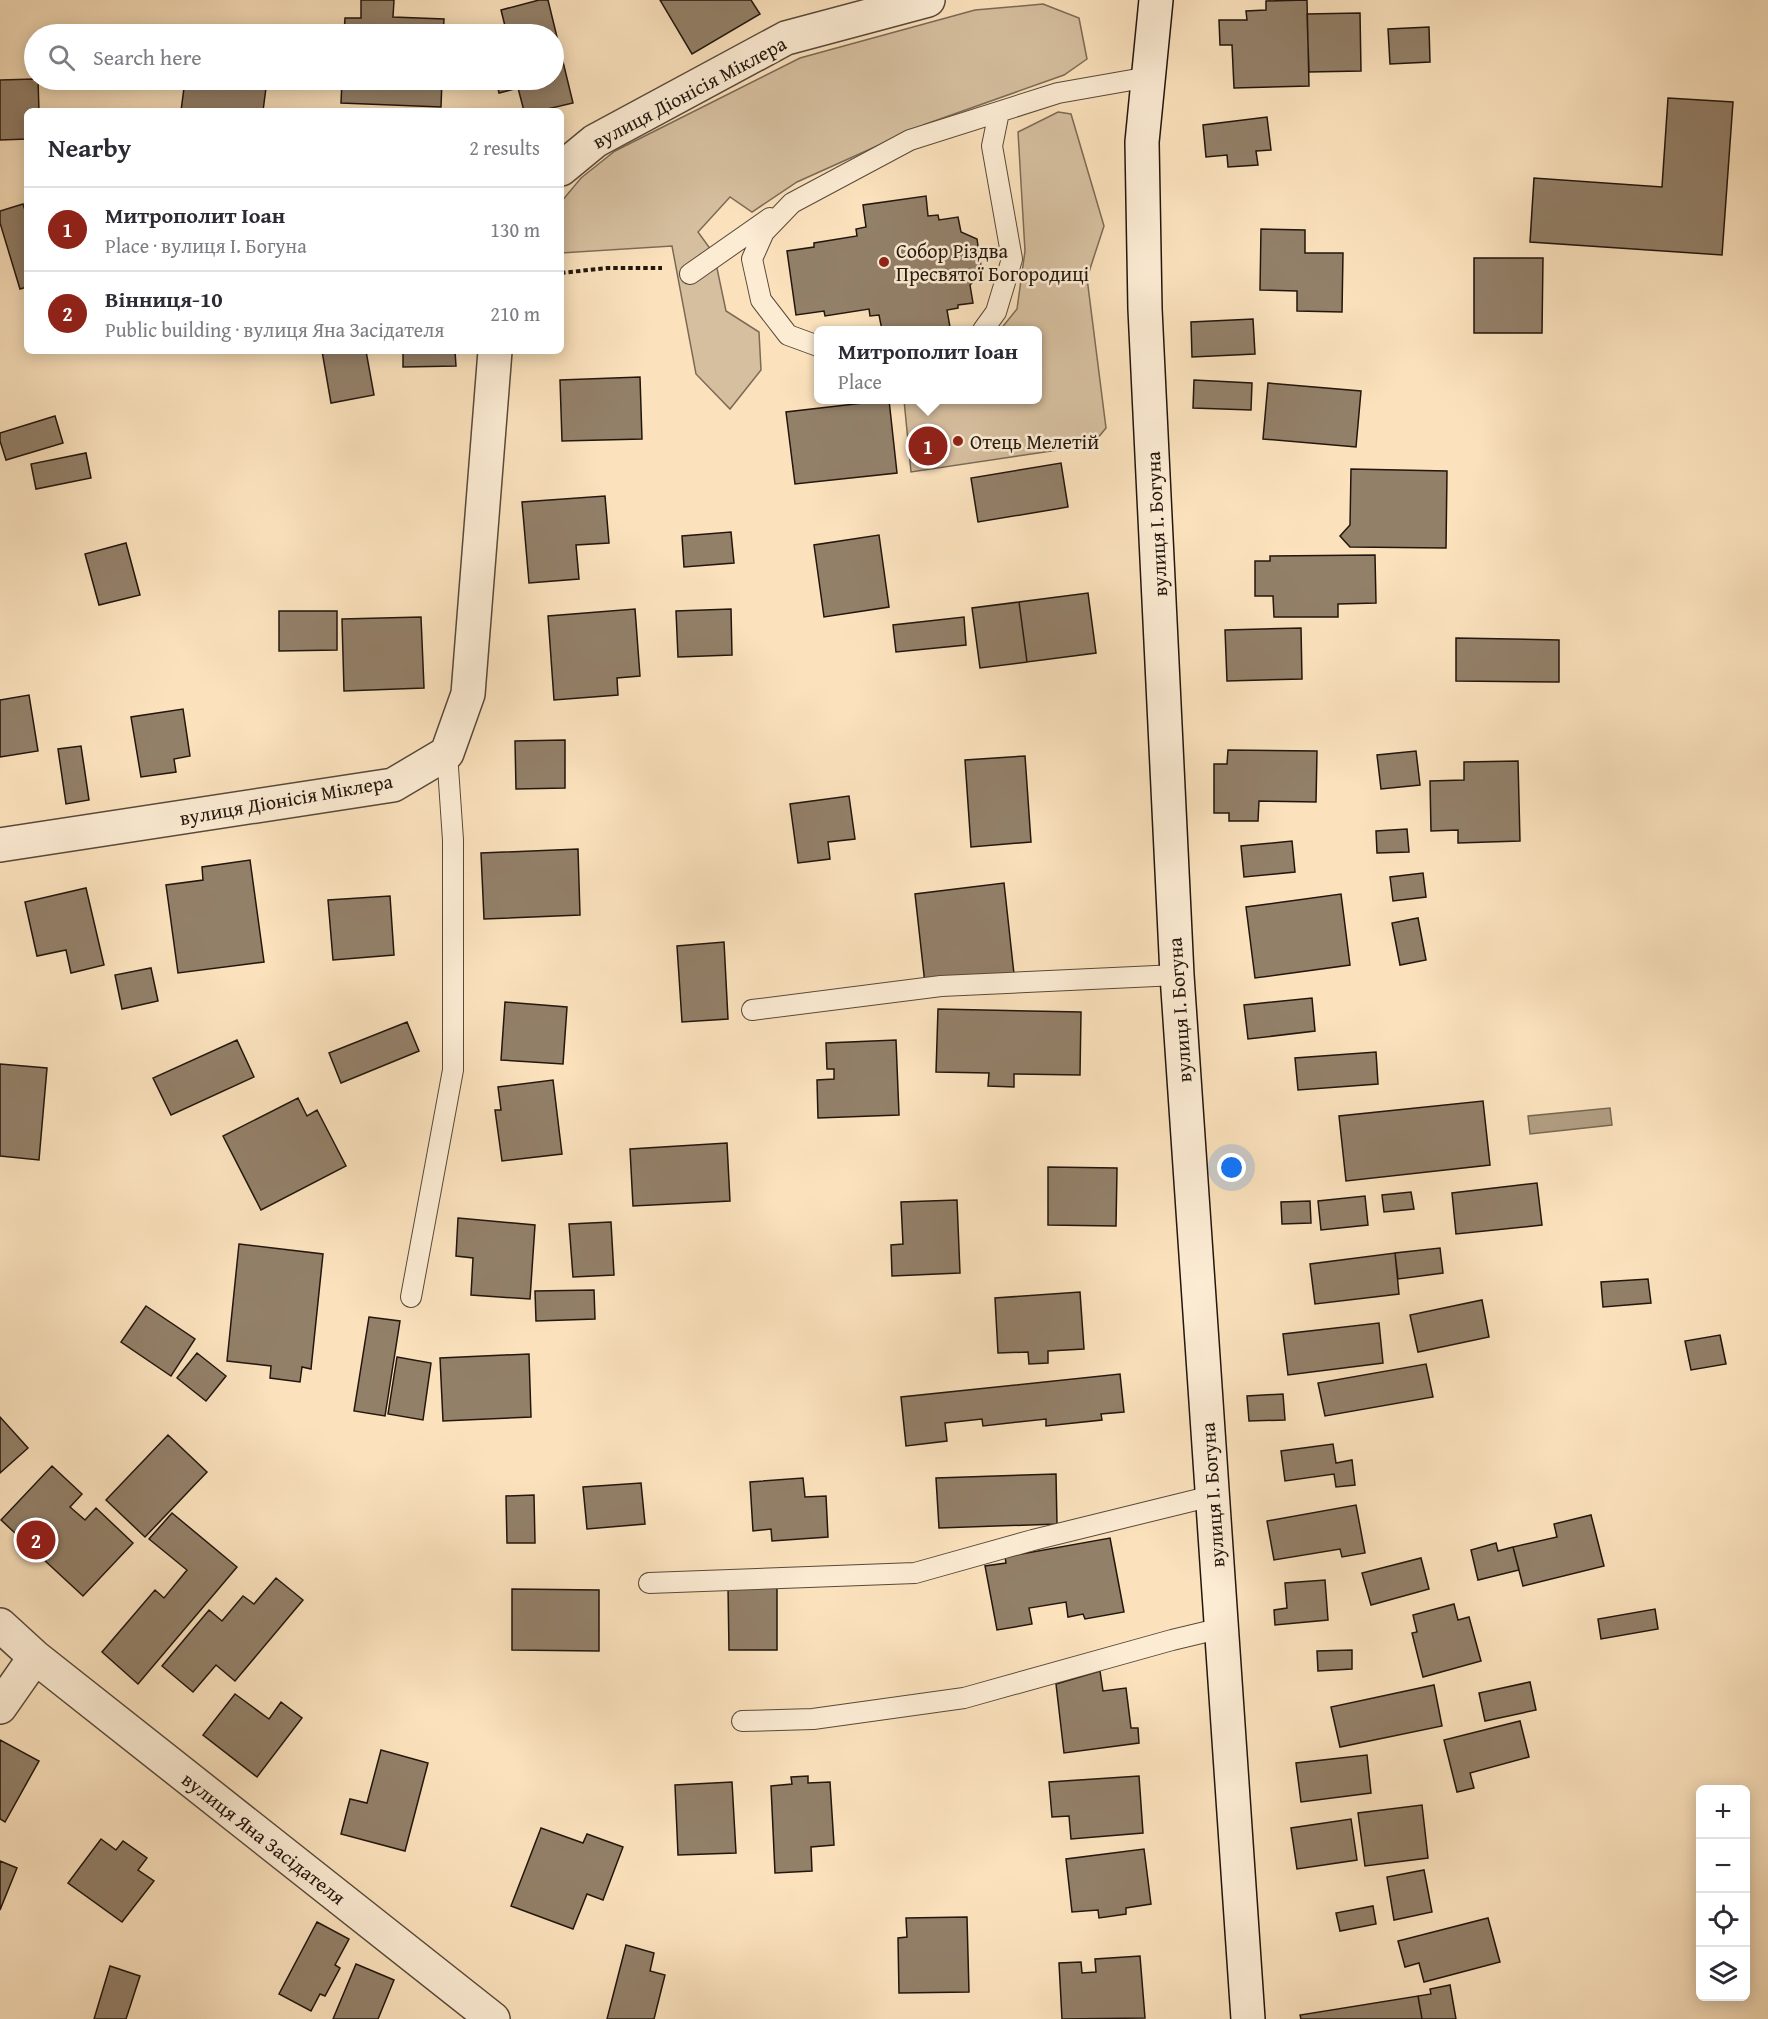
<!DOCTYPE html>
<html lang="en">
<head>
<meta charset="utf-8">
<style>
	:root { --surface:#fff; --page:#f2f2f3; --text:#2b2b33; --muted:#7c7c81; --line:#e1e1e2; --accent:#8f2418 }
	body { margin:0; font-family:"Gentium Book Plus",serif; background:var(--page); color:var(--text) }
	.controls { position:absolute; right:18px; bottom:18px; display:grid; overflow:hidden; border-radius:9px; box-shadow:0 3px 15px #0003 }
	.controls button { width:54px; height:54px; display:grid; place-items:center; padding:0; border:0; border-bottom:2px solid var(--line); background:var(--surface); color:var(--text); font:30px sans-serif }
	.you { position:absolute; left:1232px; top:1168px; width:21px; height:21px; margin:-15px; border:4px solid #fff; border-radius:50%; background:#1a73e8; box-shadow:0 0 0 9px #1a73e833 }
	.badge { display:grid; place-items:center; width:39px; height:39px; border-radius:50%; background:var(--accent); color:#fff; font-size:20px; font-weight:700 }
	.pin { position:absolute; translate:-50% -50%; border:3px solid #fff; box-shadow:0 2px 6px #0006 }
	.popup { position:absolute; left:814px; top:326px; width:228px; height:78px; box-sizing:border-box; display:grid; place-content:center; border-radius:9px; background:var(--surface); filter:drop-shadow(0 2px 4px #0005); font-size:20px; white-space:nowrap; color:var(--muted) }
	.popup b { font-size:22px; color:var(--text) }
	.popup::after { content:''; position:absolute; left:50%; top:100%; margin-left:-12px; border:12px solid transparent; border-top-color:var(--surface) }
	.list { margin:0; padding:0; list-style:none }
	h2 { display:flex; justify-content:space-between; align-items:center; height:78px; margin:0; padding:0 24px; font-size:26px }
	h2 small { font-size:20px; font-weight:400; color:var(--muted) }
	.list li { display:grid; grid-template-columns:39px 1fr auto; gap:18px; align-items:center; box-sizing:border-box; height:84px; padding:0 24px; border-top:2px solid var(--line) }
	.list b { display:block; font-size:22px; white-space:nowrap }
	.list p { margin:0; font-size:20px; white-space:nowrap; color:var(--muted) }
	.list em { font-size:20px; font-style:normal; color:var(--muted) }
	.icon { flex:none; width:33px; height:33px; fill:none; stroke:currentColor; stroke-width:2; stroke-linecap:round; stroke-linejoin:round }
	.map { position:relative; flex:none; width:1768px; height:2019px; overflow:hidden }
	.search { position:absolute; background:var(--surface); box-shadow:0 3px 15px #0003; left:24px; top:24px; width:540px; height:66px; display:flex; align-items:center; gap:15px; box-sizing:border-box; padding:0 21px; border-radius:33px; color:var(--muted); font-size:22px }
	.panel { position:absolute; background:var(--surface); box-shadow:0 3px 15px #0003; left:24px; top:108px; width:540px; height:246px; border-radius:9px }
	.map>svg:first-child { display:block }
	.green { fill:#d6bf9f; stroke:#7c6a56; stroke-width:1.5 }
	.water { fill:#b19d81; stroke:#786753; stroke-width:1.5 }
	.building { fill:#938069; stroke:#22160d; stroke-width:1.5 }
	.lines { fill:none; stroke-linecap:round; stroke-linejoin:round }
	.lane-casing { stroke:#584939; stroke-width:22 }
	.street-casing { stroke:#584939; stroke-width:36 }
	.secondary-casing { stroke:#22160d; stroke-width:36 }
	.path { stroke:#22160d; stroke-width:4; stroke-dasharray:4.5 3; stroke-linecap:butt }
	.lane { stroke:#fcecd4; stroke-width:20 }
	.street { stroke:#fcecd4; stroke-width:33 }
	.secondary { stroke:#fcecd4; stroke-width:33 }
	.poi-dot { fill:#8f2418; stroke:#fcecd4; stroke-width:2 }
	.labels { text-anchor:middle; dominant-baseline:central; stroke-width:5; stroke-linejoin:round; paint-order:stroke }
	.street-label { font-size:20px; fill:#22160d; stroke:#fcecd4 }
	.poi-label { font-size:20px; fill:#22160d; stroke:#fcecd4; text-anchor:start }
</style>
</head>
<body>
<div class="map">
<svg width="1768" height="2019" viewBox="0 0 1768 2019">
	<rect width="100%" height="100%" fill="#fbe2bd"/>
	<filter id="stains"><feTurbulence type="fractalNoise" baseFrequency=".00333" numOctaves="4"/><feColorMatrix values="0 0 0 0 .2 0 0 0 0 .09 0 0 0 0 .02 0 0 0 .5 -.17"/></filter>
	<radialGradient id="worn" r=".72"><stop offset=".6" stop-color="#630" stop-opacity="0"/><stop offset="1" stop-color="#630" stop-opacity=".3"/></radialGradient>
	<!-- green -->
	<path class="green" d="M 1043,4 L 1079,18 L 1087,59 L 1064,75 L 926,124 L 797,182 L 752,212 L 730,197 L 698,232 L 714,254 L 726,311 L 759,332 L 761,370 L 730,409 L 696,374 L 672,246 L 561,253 L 561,202 L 581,178 L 615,151 L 800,58 L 975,10 Z
		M 1058,112 L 1071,114 L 1104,226 L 1087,278 L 1106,428 L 1092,445 L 911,472 L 904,400 L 1038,400 L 1038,330 L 1000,330 L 1017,309 L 1025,251 L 1018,132 Z"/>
	<!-- water -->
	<path class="water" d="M 1610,1108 L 1612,1125 L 1530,1134 L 1528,1116 Z"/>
	<!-- building -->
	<path class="building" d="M 361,0 L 394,0 L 393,17 L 444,19 L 443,34 L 344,34 L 345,18 L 361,18 Z
		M 539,0 L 548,0 L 573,103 L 539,111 L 524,111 L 518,88 L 499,93 L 496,80 L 554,80 L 554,34 L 507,34 L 501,10 Z
		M 660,0 L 751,0 L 760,14 L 692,54 Z
		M 1307,0 L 1309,86 L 1234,88 L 1232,45 L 1220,45 L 1219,20 L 1247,20 L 1246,11 L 1266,10 L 1266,1 Z
		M 1360,13 L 1361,71 L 1309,72 L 1307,14 Z
		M 1429,27 L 1430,62 L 1390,64 L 1388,29 Z
		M 34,79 L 38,80 L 39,111 L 27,111 L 27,139 L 0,140 L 0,80 Z
		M 185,80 L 267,80 L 263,111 L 181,111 Z
		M 342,80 L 442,80 L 441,107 L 341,103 Z
		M 1668,98 L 1733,102 L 1722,255 L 1530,242 L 1534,178 L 1662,187 Z
		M 1267,117 L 1271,150 L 1256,151 L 1258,165 L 1228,167 L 1227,155 L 1206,157 L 1203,125 Z
		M 926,196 L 928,216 L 938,215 L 939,220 L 958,217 L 961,232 L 977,239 L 982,273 L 970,285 L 973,303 L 958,305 L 958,308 L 947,310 L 950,327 L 927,330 L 882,330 L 879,315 L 870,316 L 869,309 L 825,316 L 824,311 L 796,315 L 787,251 L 814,247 L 814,243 L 857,236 L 856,229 L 866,227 L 863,205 Z
		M 23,204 L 27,217 L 27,287 L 20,289 L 0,223 L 0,211 Z
		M 1261,229 L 1305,230 L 1305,253 L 1343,253 L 1342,312 L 1297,311 L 1297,291 L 1260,290 Z
		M 1474,258 L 1543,258 L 1542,333 L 1474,333 Z
		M 1253,319 L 1255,354 L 1192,357 L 1191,322 Z
		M 322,351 L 366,351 L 374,395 L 331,403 Z
		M 403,351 L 455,351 L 456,366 L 403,367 Z
		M 640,377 L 642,439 L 562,441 L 560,380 Z
		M 1194,380 L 1252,383 L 1251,410 L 1193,408 Z
		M 1268,383 L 1361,391 L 1356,447 L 1263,439 Z
		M 889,400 L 897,473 L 795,484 L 786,412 Z
		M 55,416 L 63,443 L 6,460 L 0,441 L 0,433 Z
		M 86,453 L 91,478 L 36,489 L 31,464 Z
		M 1061,463 L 1068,507 L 978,522 L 971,478 Z
		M 1351,469 L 1447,471 L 1446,548 L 1350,547 L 1340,536 L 1350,525 Z
		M 605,496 L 609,543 L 576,545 L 579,579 L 529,583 L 522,502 Z
		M 731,532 L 734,563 L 684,567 L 682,536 Z
		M 879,535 L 889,607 L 824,617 L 814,545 Z
		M 126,543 L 140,595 L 99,605 L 85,554 Z
		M 1375,555 L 1376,603 L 1338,604 L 1338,617 L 1274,617 L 1273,596 L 1255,596 L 1255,561 L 1270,561 L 1270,556 Z
		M 1088,593 L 1096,653 L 1027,662 L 1019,602 Z
		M 1019,602 L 1027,662 L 980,668 L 972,608 Z
		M 635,609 L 640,676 L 617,678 L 618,695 L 554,700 L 548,616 Z
		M 731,609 L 732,655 L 678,657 L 676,611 Z
		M 279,611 L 337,611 L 337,650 L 279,651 Z
		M 421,617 L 424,688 L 344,691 L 342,619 Z
		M 964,617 L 966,645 L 896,652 L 893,625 Z
		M 1301,628 L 1302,679 L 1227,681 L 1225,630 Z
		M 1456,638 L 1559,640 L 1559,682 L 1456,681 Z
		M 29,695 L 38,751 L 0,757 L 0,700 Z
		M 183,709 L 190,756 L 174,759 L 176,772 L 141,777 L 131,717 Z
		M 565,740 L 565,788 L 516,789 L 515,741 Z
		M 81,746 L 89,800 L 66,804 L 58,749 Z
		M 1228,750 L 1317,751 L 1316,802 L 1259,801 L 1258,821 L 1229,821 L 1229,813 L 1214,813 L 1214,764 L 1227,764 Z
		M 1416,751 L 1420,785 L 1381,789 L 1377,755 Z
		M 1025,756 L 1031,842 L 971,847 L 965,760 Z
		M 1518,761 L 1520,841 L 1458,843 L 1458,830 L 1431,831 L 1430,781 L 1464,780 L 1464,762 Z
		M 849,796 L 855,839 L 828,842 L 830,859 L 798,863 L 790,804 Z
		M 1407,829 L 1409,852 L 1377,853 L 1376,831 Z
		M 1292,841 L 1295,872 L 1244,877 L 1241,846 Z
		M 578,849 L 580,915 L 484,919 L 481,853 Z
		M 250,860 L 264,962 L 178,973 L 166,885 L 203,880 L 202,867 Z
		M 1423,873 L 1426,897 L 1393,901 L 1390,877 Z
		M 1004,883 L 1014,974 L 925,984 L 915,894 Z
		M 86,888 L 104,965 L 71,973 L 66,950 L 37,956 L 25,902 Z
		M 1341,894 L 1350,965 L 1255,978 L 1246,907 Z
		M 390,896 L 394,955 L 333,960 L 328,900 Z
		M 1418,918 L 1426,960 L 1400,965 L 1392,923 Z
		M 724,942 L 728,1019 L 682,1022 L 677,946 Z
		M 151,968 L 158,1001 L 122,1009 L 115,975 Z
		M 1312,998 L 1315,1031 L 1248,1039 L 1244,1005 Z
		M 505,1002 L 567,1007 L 563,1064 L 501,1060 Z
		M 938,1009 L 1081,1012 L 1080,1075 L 1014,1074 L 1014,1087 L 988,1086 L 989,1073 L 936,1072 Z
		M 407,1022 L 419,1051 L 341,1083 L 329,1053 Z
		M 237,1040 L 254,1077 L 171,1115 L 153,1078 Z
		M 896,1040 L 899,1115 L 818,1118 L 817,1080 L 834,1079 L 834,1069 L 827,1069 L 826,1043 Z
		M 1376,1052 L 1378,1084 L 1298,1090 L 1295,1058 Z
		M 0,1064 L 47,1068 L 39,1160 L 0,1156 Z
		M 553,1080 L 562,1154 L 502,1161 L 495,1110 L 501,1110 L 498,1087 Z
		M 298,1098 L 307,1116 L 317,1110 L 346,1166 L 261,1210 L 223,1136 Z
		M 1483,1101 L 1490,1165 L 1346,1181 L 1339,1116 Z
		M 727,1143 L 730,1201 L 633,1206 L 630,1149 Z
		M 1048,1167 L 1117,1168 L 1116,1226 L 1048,1225 Z
		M 1537,1183 L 1542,1225 L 1456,1234 L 1452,1193 Z
		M 1411,1192 L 1414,1209 L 1384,1212 L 1382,1195 Z
		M 1365,1196 L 1368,1225 L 1321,1230 L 1318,1201 Z
		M 957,1200 L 960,1273 L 892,1276 L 891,1245 L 903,1244 L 901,1202 Z
		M 1310,1201 L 1311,1223 L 1282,1224 L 1281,1202 Z
		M 458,1218 L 535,1225 L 530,1299 L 471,1295 L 473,1258 L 456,1256 Z
		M 611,1222 L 614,1275 L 573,1277 L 569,1224 Z
		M 239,1244 L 323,1254 L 311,1369 L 302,1367 L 300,1382 L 270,1378 L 271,1366 L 227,1361 Z
		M 1440,1248 L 1443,1273 L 1398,1279 L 1395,1253 Z
		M 1395,1253 L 1399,1294 L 1315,1304 L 1310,1264 Z
		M 1648,1279 L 1651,1303 L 1603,1307 L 1601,1282 Z
		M 594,1290 L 595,1319 L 536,1321 L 535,1291 Z
		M 1080,1292 L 1084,1349 L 1048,1351 L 1048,1363 L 1029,1364 L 1028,1352 L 998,1353 L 995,1298 Z
		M 1482,1300 L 1489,1337 L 1418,1352 L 1410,1315 Z
		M 146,1306 L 195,1339 L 171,1376 L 121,1342 Z
		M 369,1317 L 400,1321 L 385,1416 L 354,1411 Z
		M 1379,1323 L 1383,1363 L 1288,1375 L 1283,1334 Z
		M 1720,1335 L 1726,1364 L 1691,1370 L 1685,1341 Z
		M 197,1353 L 226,1376 L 206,1401 L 177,1378 Z
		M 529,1354 L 531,1417 L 443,1421 L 440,1358 Z
		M 397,1357 L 431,1363 L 423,1420 L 388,1414 Z
		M 1426,1364 L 1433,1397 L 1325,1416 L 1318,1383 Z
		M 1120,1374 L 1124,1412 L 1101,1414 L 1102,1420 L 1046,1426 L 1046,1419 L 983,1426 L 982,1419 L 945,1423 L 947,1441 L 906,1446 L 901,1397 Z
		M 1283,1394 L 1285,1420 L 1249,1421 L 1247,1396 Z
		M 0,1417 L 28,1448 L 0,1473 Z
		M 168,1435 L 207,1472 L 145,1537 L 106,1500 Z
		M 1333,1444 L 1336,1463 L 1352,1460 L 1355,1485 L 1336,1487 L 1334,1474 L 1285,1481 L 1281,1451 Z
		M 52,1466 L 82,1494 L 70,1507 L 85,1520 L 96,1508 L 133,1543 L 83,1596 L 1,1520 Z
		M 1056,1474 L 1057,1524 L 939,1528 L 936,1478 Z
		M 803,1478 L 805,1497 L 826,1496 L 828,1537 L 772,1541 L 771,1529 L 753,1531 L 750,1482 Z
		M 641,1483 L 645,1524 L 587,1529 L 583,1487 Z
		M 534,1495 L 535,1543 L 507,1543 L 506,1496 Z
		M 1356,1505 L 1365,1553 L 1342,1557 L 1340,1549 L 1274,1560 L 1267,1521 Z
		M 172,1513 L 237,1567 L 138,1684 L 102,1652 L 155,1590 L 164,1598 L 187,1570 L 149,1539 Z
		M 1591,1515 L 1604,1566 L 1523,1586 L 1513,1547 L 1557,1537 L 1554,1524 Z
		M 1110,1538 L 1124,1612 L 1085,1619 L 1083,1614 L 1068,1617 L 1066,1602 L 1029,1608 L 1032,1624 L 997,1630 L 985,1566 L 1006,1563 L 1005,1557 Z
		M 1496,1543 L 1498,1551 L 1513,1547 L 1519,1570 L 1478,1580 L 1471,1550 Z
		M 1421,1558 L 1429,1589 L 1371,1605 L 1362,1573 Z
		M 276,1578 L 303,1600 L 235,1681 L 216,1665 L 193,1692 L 162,1666 L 209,1610 L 222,1621 L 243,1596 L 254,1604 Z
		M 1325,1580 L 1328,1620 L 1275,1625 L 1274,1610 L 1287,1608 L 1285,1583 Z
		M 728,1587 L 777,1587 L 777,1650 L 729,1650 Z
		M 512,1589 L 599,1590 L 599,1651 L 512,1650 Z
		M 1454,1604 L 1458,1620 L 1469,1617 L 1481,1661 L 1423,1677 L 1412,1633 L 1417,1632 L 1413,1615 Z
		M 1655,1609 L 1658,1629 L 1601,1639 L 1598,1619 Z
		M 1352,1650 L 1352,1669 L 1318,1671 L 1317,1651 Z
		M 1100,1671 L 1103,1691 L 1126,1688 L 1131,1728 L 1138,1728 L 1139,1743 L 1064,1753 L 1056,1684 Z
		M 1530,1682 L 1536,1710 L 1485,1721 L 1479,1693 Z
		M 1434,1685 L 1442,1726 L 1340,1747 L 1331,1707 Z
		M 235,1694 L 269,1719 L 281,1702 L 302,1718 L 257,1777 L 203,1735 Z
		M 1520,1721 L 1529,1757 L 1470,1773 L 1474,1788 L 1457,1792 L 1444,1740 Z
		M 0,1740 L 39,1761 L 5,1822 L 0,1819 Z
		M 381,1750 L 428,1763 L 405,1851 L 341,1834 L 350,1799 L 367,1803 Z
		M 1367,1755 L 1371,1793 L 1301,1802 L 1296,1763 Z
		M 808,1776 L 808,1783 L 830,1782 L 834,1845 L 811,1847 L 812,1871 L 775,1873 L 771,1786 L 792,1784 L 791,1777 Z
		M 1139,1776 L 1143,1833 L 1071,1839 L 1069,1816 L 1052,1817 L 1049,1782 Z
		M 732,1782 L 736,1853 L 678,1855 L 675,1785 Z
		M 1422,1805 L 1428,1858 L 1365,1866 L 1358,1813 Z
		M 1351,1819 L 1357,1860 L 1297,1869 L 1291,1828 Z
		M 541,1828 L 583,1843 L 587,1834 L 623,1847 L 603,1900 L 587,1894 L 573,1929 L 511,1906 Z
		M 101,1839 L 116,1850 L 123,1841 L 147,1858 L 138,1870 L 154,1881 L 122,1922 L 68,1883 Z
		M 1144,1849 L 1151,1904 L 1126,1908 L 1126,1914 L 1099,1918 L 1098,1910 L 1072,1912 L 1066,1859 Z
		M 0,1861 L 17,1868 L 0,1910 Z
		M 1424,1870 L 1432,1912 L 1394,1920 L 1387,1877 Z
		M 1373,1906 L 1376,1924 L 1340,1931 L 1336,1913 Z
		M 967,1917 L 969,1992 L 899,1993 L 898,1938 L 907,1937 L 906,1918 Z
		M 1488,1918 L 1500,1962 L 1424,1982 L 1419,1963 L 1405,1967 L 1398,1941 Z
		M 317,1922 L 349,1939 L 335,1965 L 340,1968 L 325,1996 L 320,1994 L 311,2011 L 279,1994 Z
		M 626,1945 L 654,1953 L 650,1971 L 665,1975 L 654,2019 L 607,2019 Z
		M 1140,1956 L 1145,2018 L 1062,2019 L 1059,1963 L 1081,1962 L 1082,1973 L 1096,1972 L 1095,1959 Z
		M 356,1964 L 394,1980 L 378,2019 L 333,2019 Z
		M 110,1966 L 140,1976 L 126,2019 L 94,2019 Z
		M 1450,1985 L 1456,2019 L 1422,2019 L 1418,1996 L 1431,1994 L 1430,1989 Z
		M 1418,1996 L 1422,2019 L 1301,2019 L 1300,2015 Z"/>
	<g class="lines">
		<!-- lane casing -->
		<g class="lane-casing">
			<path id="lane" d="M 690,274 L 770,218
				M 983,330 L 996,312 L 1012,259 L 992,146 L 999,112
				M 818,346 L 788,335 L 761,300 L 752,259 L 764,232 L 792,203 L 910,140 L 1058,93 L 1149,77
				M 752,1010 L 941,986 L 1177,975
				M 411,1297 L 453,1070 L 453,840 L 447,753
				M 649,1583 L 915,1573 L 1033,1540 L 1212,1496
				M 742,1721 L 813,1719 L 964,1698 L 1172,1640 L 1222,1628"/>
		</g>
		<!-- street casing -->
		<g class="street-casing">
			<path id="street" d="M 561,169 L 595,141 L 786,38 L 928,0
				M 0,845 L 393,785 L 447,753 L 468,694 L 495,351
				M 0,1625 L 35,1657 L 493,2019
				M 0,1707 L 35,1657"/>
		</g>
		<!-- secondary casing -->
		<g class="secondary-casing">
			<path id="secondary" d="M 1156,0 L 1142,142 L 1145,309 L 1177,975 L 1248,2019"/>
		</g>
		<!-- path -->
		<path class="path" d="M 561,273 L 607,268 L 662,268"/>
		<!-- lane -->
		<use href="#lane" class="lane"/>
		<!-- street -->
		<use href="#street" class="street"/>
		<!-- secondary -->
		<use href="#secondary" class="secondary"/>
	</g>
	<!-- markers -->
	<g class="poi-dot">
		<circle cx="884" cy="262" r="6"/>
		<circle cx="958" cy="441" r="6"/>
	</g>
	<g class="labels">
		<!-- street labels -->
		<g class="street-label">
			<text transform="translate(689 92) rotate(-28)">вулиця Діонісія Міклера</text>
			<text transform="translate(1156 524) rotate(-93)">вулиця І. Богуна</text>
			<text transform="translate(286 799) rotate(-10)">вулиця Діонісія Міклера</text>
			<text transform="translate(1179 1010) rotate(-94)">вулиця І. Богуна</text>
			<text transform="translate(1212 1495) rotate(-94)">вулиця І. Богуна</text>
			<text transform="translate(264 1838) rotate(38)">вулиця Яна Засідателя</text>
		</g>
		<!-- poi labels -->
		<g class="poi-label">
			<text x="896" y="250">Собор Різдва<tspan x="896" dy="23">Пресвятої Богородиці</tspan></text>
			<text x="970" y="441">Отець Мелетій</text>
		</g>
	</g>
	<rect width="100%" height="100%" filter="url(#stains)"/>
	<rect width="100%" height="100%" fill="url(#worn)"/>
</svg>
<div class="controls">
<button>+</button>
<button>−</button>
<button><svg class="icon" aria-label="locate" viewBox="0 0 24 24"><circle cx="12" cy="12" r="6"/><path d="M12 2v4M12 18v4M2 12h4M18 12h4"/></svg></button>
<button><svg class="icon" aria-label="layers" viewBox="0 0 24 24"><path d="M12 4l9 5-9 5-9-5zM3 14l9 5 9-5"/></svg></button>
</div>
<div class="you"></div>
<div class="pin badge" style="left:928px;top:446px">1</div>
<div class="popup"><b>Митрополит Іоан</b>Place</div>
<div class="pin badge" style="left:36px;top:1540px">2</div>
<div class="search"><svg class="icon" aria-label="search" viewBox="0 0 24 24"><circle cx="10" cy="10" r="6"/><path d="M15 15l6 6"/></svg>Search here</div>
<section class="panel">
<h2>Nearby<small>2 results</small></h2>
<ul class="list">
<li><span class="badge">1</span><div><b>Митрополит Іоан</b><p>Place · вулиця І. Богуна</p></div><em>130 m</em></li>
<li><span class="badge">2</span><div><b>Вінниця-10</b><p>Public building · вулиця Яна Засідателя</p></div><em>210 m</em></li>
</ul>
</section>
</div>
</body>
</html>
